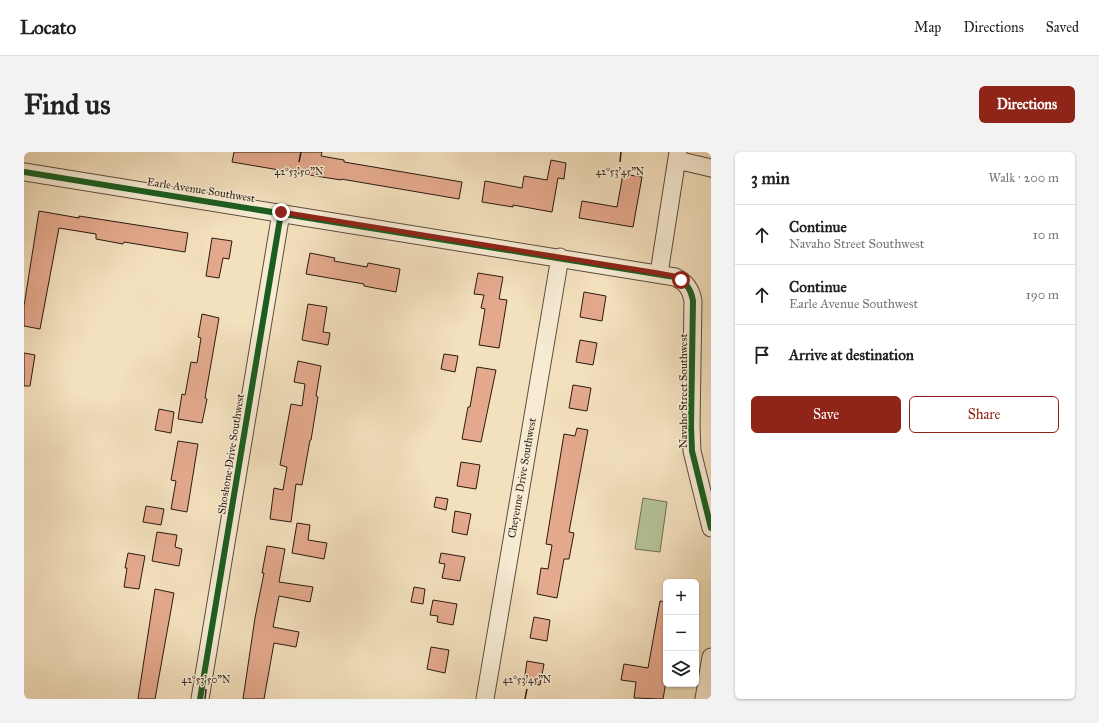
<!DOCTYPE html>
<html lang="en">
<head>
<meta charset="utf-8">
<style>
	:root { --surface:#fff; --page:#f2f2f2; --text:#222; --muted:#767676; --line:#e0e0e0; --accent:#8f2418 }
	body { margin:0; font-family:"IM FELL Great Primer",serif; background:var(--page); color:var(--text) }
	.controls { position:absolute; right:12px; bottom:12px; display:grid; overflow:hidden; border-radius:6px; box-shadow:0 1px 3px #0004 }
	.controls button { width:36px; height:36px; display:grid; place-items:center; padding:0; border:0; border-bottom:1px solid var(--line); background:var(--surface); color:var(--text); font:20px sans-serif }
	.stop { position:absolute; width:12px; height:12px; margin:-9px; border:3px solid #8f2418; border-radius:50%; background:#fff }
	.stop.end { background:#8f2418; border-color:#fff; box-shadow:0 1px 4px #0008 }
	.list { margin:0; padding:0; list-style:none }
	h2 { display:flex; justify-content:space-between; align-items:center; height:52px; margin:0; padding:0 16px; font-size:17px }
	h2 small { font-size:13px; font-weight:400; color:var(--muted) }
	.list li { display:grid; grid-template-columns:26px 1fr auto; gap:12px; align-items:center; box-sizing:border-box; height:60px; padding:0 16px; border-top:1px solid var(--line) }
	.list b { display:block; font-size:15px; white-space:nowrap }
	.list p { margin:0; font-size:13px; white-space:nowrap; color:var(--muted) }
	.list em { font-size:13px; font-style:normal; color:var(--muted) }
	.actions { display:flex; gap:8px; padding:12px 16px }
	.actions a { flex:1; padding:9px 0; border:1px solid var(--accent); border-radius:6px; text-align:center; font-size:14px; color:var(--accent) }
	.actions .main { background:var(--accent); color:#fff }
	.icon { flex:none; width:22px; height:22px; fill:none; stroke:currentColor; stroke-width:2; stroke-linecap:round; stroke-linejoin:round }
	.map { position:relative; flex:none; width:687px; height:547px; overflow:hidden; border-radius:6px }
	header { display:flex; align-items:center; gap:24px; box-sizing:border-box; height:56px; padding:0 20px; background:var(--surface); border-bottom:1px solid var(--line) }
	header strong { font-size:19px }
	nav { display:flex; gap:22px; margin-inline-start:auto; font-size:14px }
	.intro { display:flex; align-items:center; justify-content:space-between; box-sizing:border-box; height:96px; padding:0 24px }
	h1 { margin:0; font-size:28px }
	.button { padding:10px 18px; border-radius:6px; background:var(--accent); color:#fff; font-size:14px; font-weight:700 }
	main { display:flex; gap:24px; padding:0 24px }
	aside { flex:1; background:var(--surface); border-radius:6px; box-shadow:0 1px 3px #0004 }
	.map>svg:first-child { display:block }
	.garden { fill:#b5c396; stroke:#706e54 }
	.building { fill:#e4a98d; stroke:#2a1a11 }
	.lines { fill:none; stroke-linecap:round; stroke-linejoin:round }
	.minor-casing { stroke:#5c4c3c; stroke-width:19 }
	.minor { stroke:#f7ebd4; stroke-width:17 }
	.cycleway-casing { stroke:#f7ebd4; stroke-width:8 }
	.cycleway { stroke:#1b5e20; stroke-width:6 }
	.route { stroke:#8f2418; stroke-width:5 }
	.ticks { fill:none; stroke:#2a1a11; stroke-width:1.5 }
	.labels { text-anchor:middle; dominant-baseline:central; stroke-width:3; stroke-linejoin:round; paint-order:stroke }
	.street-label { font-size:11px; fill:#2a1a11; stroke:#f7ebd4 }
	.ticks-label { font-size:10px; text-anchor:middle; fill:#2a1a11; stroke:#f7ebd4; stroke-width:3; stroke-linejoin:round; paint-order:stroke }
</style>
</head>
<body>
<header>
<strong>Locato</strong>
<nav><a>Map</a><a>Directions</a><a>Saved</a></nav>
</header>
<div class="intro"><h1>Find us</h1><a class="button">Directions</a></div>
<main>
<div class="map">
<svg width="687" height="547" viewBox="0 0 687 547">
	<rect width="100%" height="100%" fill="#f3e0bd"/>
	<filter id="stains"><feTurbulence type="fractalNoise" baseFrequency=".005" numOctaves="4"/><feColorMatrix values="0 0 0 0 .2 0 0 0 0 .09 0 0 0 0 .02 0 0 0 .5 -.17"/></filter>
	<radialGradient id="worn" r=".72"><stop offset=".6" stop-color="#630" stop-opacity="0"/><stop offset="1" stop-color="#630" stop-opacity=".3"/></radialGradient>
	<!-- garden -->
	<path class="garden" d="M 619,346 L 643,350 L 636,400 L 611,397 Z"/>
	<!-- building -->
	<path class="building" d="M 210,0 L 298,0 L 297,4 L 320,8 L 320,10 L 438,30 L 435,47 L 317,27 L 317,28 L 273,21 L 208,10 Z
		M 527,8 L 542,11 L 540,27 L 534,26 L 528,60 L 489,53 L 489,55 L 458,50 L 461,29 L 498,36 L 500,24 L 523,28 Z
		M 599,22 L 618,25 L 609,75 L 555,66 L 558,49 L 593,55 Z
		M 15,59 L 55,66 L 55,64 L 164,81 L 161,100 L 100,90 L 99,92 L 72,87 L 72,82 L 35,76 L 16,177 L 0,174 L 0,154 Z
		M 188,86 L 208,89 L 205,107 L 199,106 L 195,126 L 182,124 Z
		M 286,101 L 311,106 L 310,109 L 343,115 L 344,111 L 376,117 L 372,140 L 340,134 L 340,132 L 282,122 Z
		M 454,121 L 479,125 L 475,147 L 483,148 L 475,196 L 455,193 L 461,157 L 457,156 L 460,143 L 450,142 Z
		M 560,140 L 582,144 L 578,169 L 556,165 Z
		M 284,152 L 303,155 L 299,180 L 306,181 L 304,193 L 278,188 Z
		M 178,162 L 195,166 L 181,246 L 183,247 L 178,271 L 154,267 L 158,242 L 161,243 L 167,210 L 173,211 L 177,186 L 174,185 Z
		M 556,188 L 573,191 L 569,213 L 552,210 Z
		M 0,201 L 11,203 L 6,234 L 0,234 Z
		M 420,202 L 434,204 L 431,220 L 417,217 Z
		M 274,209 L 297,214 L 292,244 L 294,245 L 287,288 L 286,288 L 278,333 L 272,332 L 267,370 L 246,367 L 250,336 L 259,338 L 263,315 L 256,313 L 267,252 L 278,254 L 281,232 L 270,230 Z
		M 453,215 L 472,218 L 457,290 L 438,287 L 444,255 L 446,255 Z
		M 549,233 L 567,236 L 563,259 L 545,256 Z
		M 135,257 L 150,260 L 147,281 L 131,278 Z
		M 553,276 L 564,278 L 545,380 L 550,381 L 545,407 L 540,407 L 533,446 L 513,442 L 517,416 L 524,417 L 528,393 L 522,392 L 540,282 L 551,284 Z
		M 154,289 L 174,292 L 163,360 L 147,357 L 152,329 L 147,328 Z
		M 437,310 L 456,313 L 452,337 L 433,334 Z
		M 412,345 L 424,347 L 422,358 L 410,355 Z
		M 122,354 L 140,357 L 137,373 L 119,370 Z
		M 431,359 L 447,362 L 443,383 L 428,380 Z
		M 273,371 L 286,373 L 284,388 L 303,391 L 300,407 L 268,401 Z
		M 133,380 L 153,383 L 151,395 L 158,397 L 155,414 L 128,409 Z
		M 243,394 L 261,397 L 255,430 L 289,435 L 286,450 L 255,444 L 249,475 L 275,480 L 272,495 L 250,491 L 240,547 L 219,547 L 231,466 L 240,421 L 238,421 Z
		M 104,401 L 121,404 L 115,437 L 100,435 L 103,416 L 101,416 Z
		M 417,401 L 441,405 L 436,429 L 418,426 L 421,412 L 415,411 Z
		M 390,435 L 401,437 L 399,452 L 387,450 Z
		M 131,437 L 150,441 L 131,547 L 114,547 Z
		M 409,448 L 433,452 L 429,473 L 413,470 L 414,464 L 406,463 Z
		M 636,449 L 642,450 L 642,530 L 639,547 L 610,546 L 612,530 L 597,528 L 600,512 L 624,516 Z
		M 510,465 L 526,468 L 523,489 L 506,486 Z
		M 407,495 L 425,498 L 421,521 L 403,517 Z
		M 503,509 L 520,512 L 516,533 L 500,530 Z"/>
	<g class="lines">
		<!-- minor casing -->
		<g class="minor-casing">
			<path id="minor" d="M 653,8 L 687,16
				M 0,20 L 651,125 C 662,130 667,137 669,149 L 667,274 L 668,299 L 687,376
				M 635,121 L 654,0
				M 176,547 L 257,61
				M 461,547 L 536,105
				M 680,547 L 687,505"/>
		</g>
		<!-- minor -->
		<use href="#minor" class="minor"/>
		<!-- cycleway casing -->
		<g class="cycleway-casing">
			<path id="cycleway" d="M 0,20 L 651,125 C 662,130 667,137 669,149 L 667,274 L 668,299 L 687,376
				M 176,547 L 257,61"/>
		</g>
		<!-- cycleway -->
		<use href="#cycleway" class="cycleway"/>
	</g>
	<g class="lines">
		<!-- route -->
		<path class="route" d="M 257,60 L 634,121 L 650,124 L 657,128"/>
	</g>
	<!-- ticks -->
	<path class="ticks" d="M 275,10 L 277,0M 596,10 L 597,0M 181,547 L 182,537M 501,547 L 503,537"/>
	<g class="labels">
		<!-- street labels -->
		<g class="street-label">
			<text transform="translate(177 38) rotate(9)">Earle Avenue Southwest</text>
			<text transform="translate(659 239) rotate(-90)">Navaho Street Southwest</text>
			<text transform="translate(207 302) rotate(-81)">Shoshone Drive Southwest</text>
			<text transform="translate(498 326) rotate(-80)">Cheyenne Drive Southwest</text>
		</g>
	</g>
	<g class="ticks-label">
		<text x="275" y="23">42°53'50"N</text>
		<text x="596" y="23">42°53'45"N</text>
		<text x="182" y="531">42°53'50"N</text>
		<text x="503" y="531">42°53'45"N</text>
	</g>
	<rect width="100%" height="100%" filter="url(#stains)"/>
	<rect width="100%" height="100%" fill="url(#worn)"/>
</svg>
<div class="controls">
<button>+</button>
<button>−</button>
<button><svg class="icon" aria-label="layers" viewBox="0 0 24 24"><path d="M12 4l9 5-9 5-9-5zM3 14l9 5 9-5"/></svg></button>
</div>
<div class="stop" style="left:657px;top:128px"></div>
<div class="stop end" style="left:257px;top:60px"></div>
</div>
<aside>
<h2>3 min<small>Walk · 200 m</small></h2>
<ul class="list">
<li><svg class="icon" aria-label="ahead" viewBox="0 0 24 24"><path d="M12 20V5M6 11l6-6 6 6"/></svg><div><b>Continue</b><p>Navaho Street Southwest</p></div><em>10 m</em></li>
<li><svg class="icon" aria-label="ahead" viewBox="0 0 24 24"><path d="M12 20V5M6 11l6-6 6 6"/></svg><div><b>Continue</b><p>Earle Avenue Southwest</p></div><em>190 m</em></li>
<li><svg class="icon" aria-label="arrive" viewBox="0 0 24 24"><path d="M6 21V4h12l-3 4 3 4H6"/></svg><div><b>Arrive at destination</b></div></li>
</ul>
<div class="actions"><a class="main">Save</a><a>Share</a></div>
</aside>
</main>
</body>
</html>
